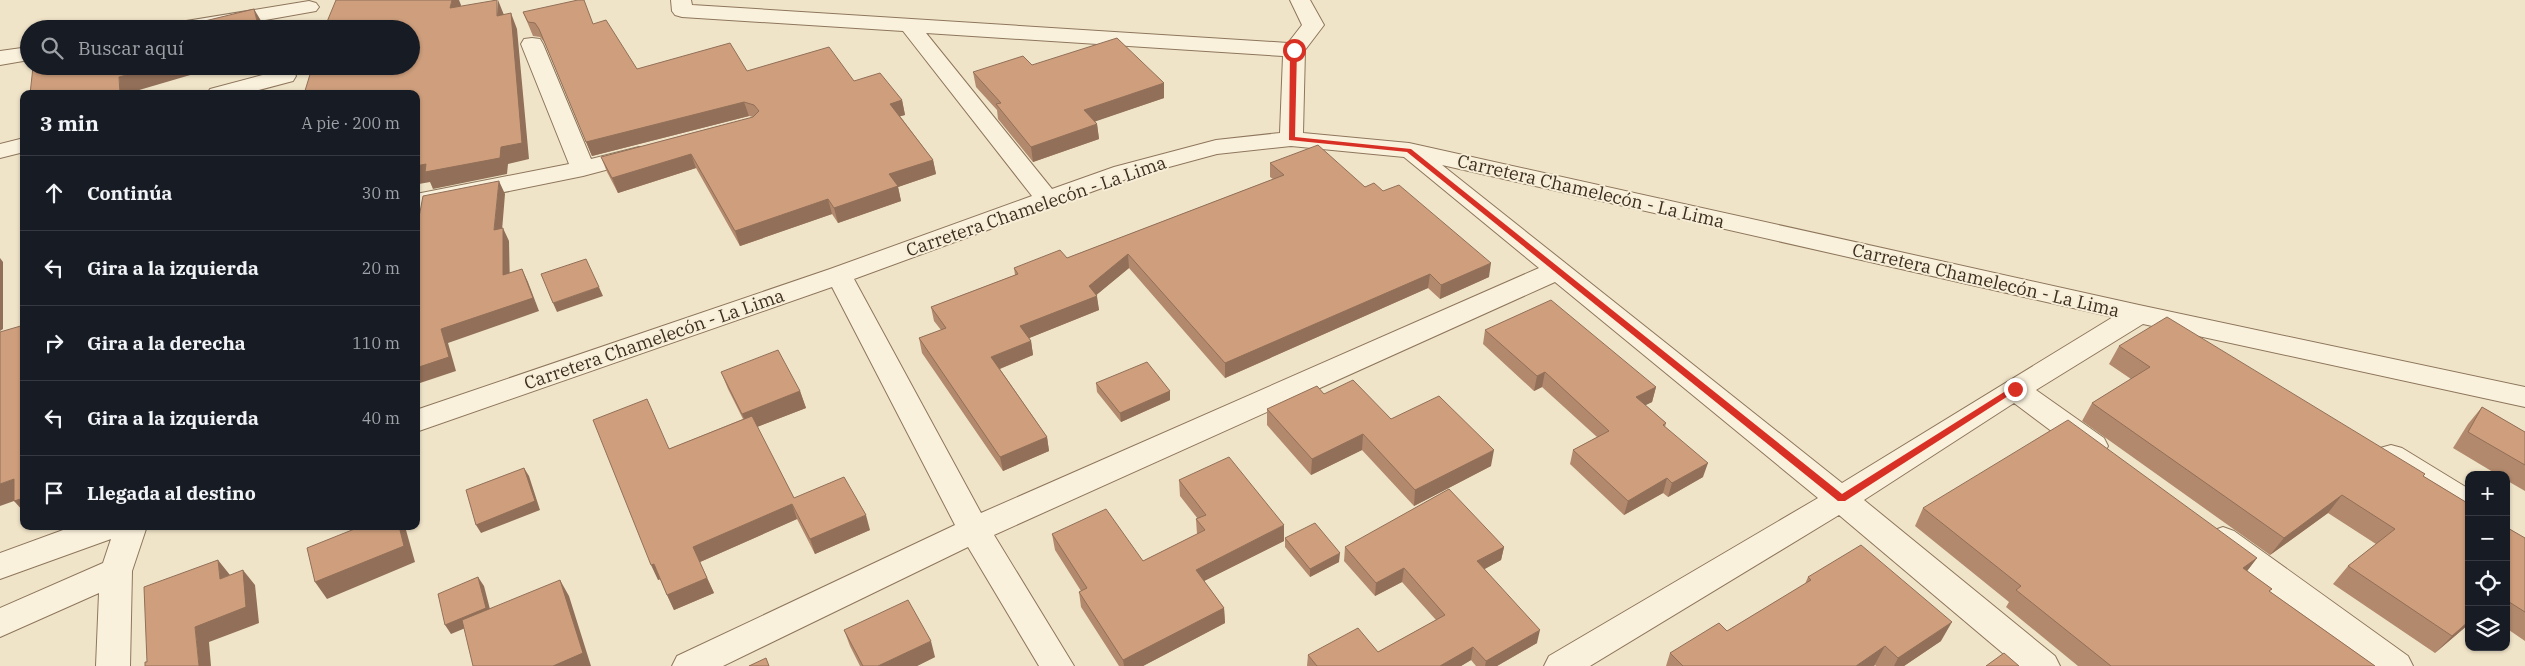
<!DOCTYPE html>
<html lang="es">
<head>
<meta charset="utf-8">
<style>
	:root { --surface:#171b24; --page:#20242c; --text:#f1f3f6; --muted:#9ea1a6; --line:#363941 }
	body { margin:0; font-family:"IBM Plex Serif",serif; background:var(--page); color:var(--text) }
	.controls { position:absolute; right:15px; bottom:15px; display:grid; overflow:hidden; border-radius:10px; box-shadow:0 1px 4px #0004 }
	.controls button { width:45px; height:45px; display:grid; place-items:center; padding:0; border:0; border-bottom:1px solid var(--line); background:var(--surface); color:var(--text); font:25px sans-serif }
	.stop { position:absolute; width:15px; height:15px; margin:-11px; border:4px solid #d93025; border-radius:50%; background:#fff }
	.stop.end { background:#d93025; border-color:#fff; box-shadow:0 1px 5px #0008 }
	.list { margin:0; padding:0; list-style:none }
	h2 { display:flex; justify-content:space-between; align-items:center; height:65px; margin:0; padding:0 20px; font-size:21px }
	h2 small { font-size:16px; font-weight:400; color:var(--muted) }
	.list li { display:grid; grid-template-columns:32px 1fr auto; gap:15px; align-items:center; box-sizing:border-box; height:75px; padding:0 20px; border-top:1px solid var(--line) }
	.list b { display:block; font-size:19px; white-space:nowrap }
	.list em { font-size:16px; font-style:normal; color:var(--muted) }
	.icon { flex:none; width:28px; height:28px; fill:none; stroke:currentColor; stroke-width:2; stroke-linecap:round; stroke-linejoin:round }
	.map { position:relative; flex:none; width:2525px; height:666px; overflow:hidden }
	.search { position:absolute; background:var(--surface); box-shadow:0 1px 4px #0004; left:20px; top:20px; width:400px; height:55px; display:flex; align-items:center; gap:12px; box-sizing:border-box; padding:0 18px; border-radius:28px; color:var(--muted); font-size:19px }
	.panel { position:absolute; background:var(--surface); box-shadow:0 1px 4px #0004; left:20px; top:90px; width:400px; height:440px; border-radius:10px }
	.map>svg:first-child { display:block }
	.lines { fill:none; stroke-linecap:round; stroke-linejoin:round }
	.minor-casing { stroke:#8d765c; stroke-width:2 }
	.minor { fill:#faf1dc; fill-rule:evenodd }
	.wall { fill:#b2896c }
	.shaded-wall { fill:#916f58 }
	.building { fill:#cf9f7d; stroke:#916f58 }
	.route { fill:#d93025 }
	.labels { text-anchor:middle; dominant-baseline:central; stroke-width:4; stroke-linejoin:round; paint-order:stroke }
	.street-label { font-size:18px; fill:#3d2e20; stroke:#f7eed8 }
</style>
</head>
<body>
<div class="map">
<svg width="2525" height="666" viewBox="0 0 2525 666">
	<rect width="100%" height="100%" fill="#f0e4c8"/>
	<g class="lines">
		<!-- minor casing -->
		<g class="minor-casing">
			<path id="minor" d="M 671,0 L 691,0 L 692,5 L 1288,43 L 1302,25 L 1290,0 L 1310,0 L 1324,25 L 1305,50 L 1303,133 L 1409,143 L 2139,305 L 2525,387 L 2525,407 L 2143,324 L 2036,390 L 2104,438 L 2108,446 L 2104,454 L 2093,457 L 2082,454 L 2014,403 L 1864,500 L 2055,656 L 2060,666 L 2018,666 L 1839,515 L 1590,666 L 1544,666 L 1549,656 L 1818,498 L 1555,282 L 994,535 L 1074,666 L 1039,666 L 968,547 L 723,666 L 672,666 L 677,656 L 955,525 L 832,287 L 416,432 L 416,410 L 830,269 L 1032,196 L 903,31 L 682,17 L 675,15 L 672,11 ZM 926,33 L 1283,56 L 1280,133 L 1216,140 L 1114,167 L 1052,189 ZM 1291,146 L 1404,157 L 1539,268 L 981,513 L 854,279 L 1132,177 L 1217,154 ZM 1442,165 L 2113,317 L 1842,483 Z
				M 309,1 L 316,3 L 319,7 L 316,11 L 214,29 L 164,29 L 167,25 L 174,23 Z
				M 532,38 L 540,39 L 543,44 L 591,159 L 639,147 L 647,149 L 651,154 L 647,159 L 583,176 L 416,210 L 416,194 L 569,164 L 521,44 L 524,39 Z
				M 29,47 L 29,60 L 0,65 L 0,51 Z
				M 285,69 L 293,71 L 296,76 L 293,81 L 244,94 L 207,94 L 210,89 Z
				M 24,138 L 24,152 L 0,158 L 0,144 Z
				M 2391,445 L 2402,448 L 2469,489 L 2469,516 L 2458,512 L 2380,464 L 2376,456 L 2380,448 Z
				M 74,526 L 147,526 L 132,571 L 130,666 L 96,666 L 99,593 L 0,637 L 0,608 L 103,563 L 111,539 L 0,579 L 0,553 Z
				M 2223,527 L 2234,531 L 2408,656 L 2413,666 L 2370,666 L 2212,549 L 2207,540 L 2212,531 Z"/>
		</g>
		<!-- minor -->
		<use href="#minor" class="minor"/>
	</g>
	<!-- wall -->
	<path class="wall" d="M 523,12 L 593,24 L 637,69 L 747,71 L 854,81 L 902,100 L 905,115 L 900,116 L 933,160 L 936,174 L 898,187 L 901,201 L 838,223 L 832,214 L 740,246 L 696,168 L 618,193 L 607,172 L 601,157 L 753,117 L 749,116 L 592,156 L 545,43 L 540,37 L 533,36 Z
		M 1032,65 L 1164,83 L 1164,98 L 1095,121 L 1097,124 L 1099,139 L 1033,162 L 998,119 L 997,110 L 976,87 L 973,72 Z
		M 1270,163 L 1383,191 L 1489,277 L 1440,299 L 1428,288 L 1225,378 L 1129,268 L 1096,295 L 1099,310 L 1029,338 L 1031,341 L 1033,355 L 1000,369 L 1047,437 L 1049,451 L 1003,471 L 922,353 L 919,338 L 941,330 L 934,321 L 931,307 L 1015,275 L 1014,268 L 1067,258 L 1273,179 L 1270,177 Z
		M 1485,330 L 1656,387 L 1652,402 L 1645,405 L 1666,423 L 1665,427 L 1703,477 L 1668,497 L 1663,493 L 1624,515 L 1570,464 L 1573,450 L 1597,437 L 1542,387 L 1534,391 L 1483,344 Z
		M 2119,346 L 2425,474 L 2423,476 L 2469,504 L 2469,624 L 2435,653 L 2333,584 L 2348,566 L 2376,544 L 2328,513 L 2270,555 L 2082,421 L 2092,403 L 2131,379 L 2109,364 Z
		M 721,372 L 800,391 L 806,408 L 757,427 L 794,498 L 870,530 L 815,554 L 797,519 L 700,562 L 714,593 L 674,610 L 660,579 L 658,580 L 669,449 L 743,419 L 728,389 Z
		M 1096,383 L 1170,391 L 1170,400 L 1121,422 L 1097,392 Z
		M 1324,394 L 1391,419 L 1491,466 L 1414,506 L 1362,450 L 1311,475 L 1267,425 L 1267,409 Z
		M 2482,407 L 2525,432 L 2525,491 L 2506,480 L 2506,475 L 2498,475 L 2453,448 L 2468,424 Z
		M 1179,480 L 1284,541 L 1204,581 L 1224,608 L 1225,623 L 1143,666 L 1119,666 L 1081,607 L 1079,592 L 1081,591 L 1055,550 L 1052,534 L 1143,561 L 1197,534 L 1196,519 L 1198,519 L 1180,496 Z
		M 1923,508 L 2257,558 L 2247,571 L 2272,589 L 2269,591 L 2375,666 L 2078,666 L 2006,607 L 2009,602 L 1915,526 Z
		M 2506,527 L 2525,538 L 2525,641 L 2506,628 Z
		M 1285,538 L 1339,562 L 1310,577 L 1285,547 Z
		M 1345,547 L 1504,547 L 1501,560 L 1484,569 L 1537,643 L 1497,666 L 1476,666 L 1471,660 L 1461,666 L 1307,666 L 1308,655 L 1378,652 L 1436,620 L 1402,582 L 1375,596 L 1344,561 Z
		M 1808,577 L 1941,641 L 1904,666 L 1876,666 L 1875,665 L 1874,666 L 1666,666 L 1670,653 L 1727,631 L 1805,584 Z
		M 844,630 L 935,657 L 917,666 L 860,666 L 850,646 Z"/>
	<!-- shaded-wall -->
	<path class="shaded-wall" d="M 452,0 L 459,0 L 461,5 L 457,23 L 450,8 Z
		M 498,0 L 504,15 L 497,16 Z
		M 254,9 L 263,24 L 264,29 L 259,29 Z
		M 511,13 L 517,29 L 529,159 L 508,164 L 507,174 L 433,189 L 430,182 L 419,184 L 416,179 L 416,166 Z
		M 157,66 L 221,66 L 129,93 L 129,94 L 120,94 L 119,77 Z
		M 312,68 L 316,85 L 307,69 Z
		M 1164,83 L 1164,98 L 1085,125 L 1084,110 Z
		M 902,100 L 905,115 L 894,118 L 890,104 Z
		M 744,102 L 749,116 L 592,156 L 586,142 Z
		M 1097,124 L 1099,139 L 1033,162 L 1031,147 Z
		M 691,154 L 696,168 L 618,193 L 612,178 Z
		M 933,160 L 936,174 L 898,187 L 901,201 L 838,223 L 834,208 L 889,174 Z
		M 499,181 L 505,194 L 501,243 L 494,230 Z
		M 828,199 L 832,214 L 740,246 L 735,231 Z
		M 503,228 L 509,241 L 510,288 L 503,275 Z
		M 1128,254 L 1129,268 L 1094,297 L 1097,296 L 1099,310 L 1022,341 L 1020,326 L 1089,286 Z
		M 0,258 L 3,262 L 3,329 L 0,331 Z
		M 1491,263 L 1489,277 L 1440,299 L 1441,285 Z
		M 522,269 L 528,282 L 539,311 L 448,343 L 456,371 L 417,384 L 416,368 L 441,329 Z
		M 1430,274 L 1428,288 L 1225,378 L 1225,363 Z
		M 599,287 L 603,296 L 557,312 L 553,303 Z
		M 1031,341 L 1033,355 L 994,371 L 991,357 Z
		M 1545,372 L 1542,387 L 1534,391 L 1537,376 Z
		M 1656,387 L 1652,402 L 1632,412 L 1636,397 Z
		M 800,391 L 806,408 L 749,430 L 742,414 Z
		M 1170,391 L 1170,400 L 1121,422 L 1120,413 Z
		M 1363,434 L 1362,450 L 1311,475 L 1312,459 Z
		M 1047,437 L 1049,451 L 1003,471 L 1000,457 Z
		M 1494,450 L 1491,466 L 1414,506 L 1415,490 Z
		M 1708,463 L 1703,477 L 1668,497 L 1672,483 Z
		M 524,468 L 529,476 L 540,510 L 481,533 L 476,525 Z
		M 1667,478 L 1663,493 L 1624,515 L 1628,501 Z
		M 14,479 L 24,490 L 24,512 L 14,501 L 0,506 L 0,484 Z
		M 2342,495 L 2328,513 L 2270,555 L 2284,538 Z
		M 792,504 L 797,519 L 700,562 L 693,547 Z
		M 866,515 L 870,530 L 815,554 L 810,539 Z
		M 1284,525 L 1284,541 L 1196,585 L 1196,570 Z
		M 399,526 L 404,526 L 406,530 L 415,562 L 327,599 L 315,582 Z
		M 1504,547 L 1501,560 L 1474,575 L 1477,561 Z
		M 1340,553 L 1339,562 L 1310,577 L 1310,569 Z
		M 2257,558 L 2244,575 L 2243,568 Z
		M 218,560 L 230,575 L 220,579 Z
		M 654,564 L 661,579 L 658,580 L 651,565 Z
		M 1404,568 L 1402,582 L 1375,596 L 1376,583 Z
		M 243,570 L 255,585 L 259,623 L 209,642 L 211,666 L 199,666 L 195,627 Z
		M 478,577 L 484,586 L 492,617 L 451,634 L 445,625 Z
		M 707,578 L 714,593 L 674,610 L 667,595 Z
		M 560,580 L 569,596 L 591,666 L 553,666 Z
		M 1224,608 L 1225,623 L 1143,666 L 1124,666 L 1123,660 Z
		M 2469,621 L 2469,624 L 2435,653 L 2452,636 Z
		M 1952,622 L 1941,641 L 1904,666 L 1894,666 L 1898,658 Z
		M 1540,630 L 1537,643 L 1497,666 L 1485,666 L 1486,661 Z
		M 931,641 L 935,657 L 917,666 L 878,666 Z
		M 1885,646 L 1874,666 L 1856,666 Z
		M 1473,647 L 1471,660 L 1461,666 L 1440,666 Z"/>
	<!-- building -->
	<path class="building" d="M 336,0 L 452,0 L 450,8 L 497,0 L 497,16 L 511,13 L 522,143 L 501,147 L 500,158 L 425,172 L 426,164 L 416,166 L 416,94 L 304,94 L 312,68 L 307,69 L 308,66 L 411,66 L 411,29 L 324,29 Z
		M 578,0 L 584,0 L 593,24 L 606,20 L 637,69 L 730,43 L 747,71 L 829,47 L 854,81 L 880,73 L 902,100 L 890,104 L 933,160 L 889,174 L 898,186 L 834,208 L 828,199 L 735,231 L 691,154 L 612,178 L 601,157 L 753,117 L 759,111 L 754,105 L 744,102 L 586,142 L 539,29 L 535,23 L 528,22 L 523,12 Z
		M 254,9 L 259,29 L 172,29 Z
		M 1117,38 L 1164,83 L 1084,110 L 1097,124 L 1031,147 L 996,104 L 1001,103 L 973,72 L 1023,56 L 1032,65 Z
		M 35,66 L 157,66 L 119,77 L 120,94 L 30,94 L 33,67 Z
		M 1318,145 L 1365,187 L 1374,183 L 1383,191 L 1399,185 L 1491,263 L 1441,285 L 1430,274 L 1225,363 L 1128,254 L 1089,286 L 1097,296 L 1020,326 L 1031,341 L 991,357 L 1047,437 L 1000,457 L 919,338 L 946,328 L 931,307 L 1018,274 L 1014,268 L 1060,250 L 1067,258 L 1284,175 L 1270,163 Z
		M 499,181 L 494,230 L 503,228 L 503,275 L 522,269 L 533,298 L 441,329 L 449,357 L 416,368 L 416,233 L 423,196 Z
		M 586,259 L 599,287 L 553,303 L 541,274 Z
		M 1551,300 L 1656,387 L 1636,397 L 1666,423 L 1663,425 L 1708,463 L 1672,483 L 1667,478 L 1628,501 L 1573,450 L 1609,431 L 1545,372 L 1537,376 L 1485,330 Z
		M 2167,317 L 2425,474 L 2423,476 L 2469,504 L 2469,621 L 2452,636 L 2348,566 L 2395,529 L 2342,495 L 2284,538 L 2092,403 L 2150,367 L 2119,346 Z
		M 24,325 L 24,498 L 14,501 L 14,479 L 0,484 L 0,332 Z
		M 778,350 L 800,391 L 742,414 L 721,372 Z
		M 1147,362 L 1170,391 L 1120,413 L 1096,383 Z
		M 1353,380 L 1391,419 L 1439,396 L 1494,450 L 1415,490 L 1363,434 L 1312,459 L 1267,409 L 1317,386 L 1324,394 Z
		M 647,399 L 669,449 L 752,416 L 794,498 L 844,477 L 866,515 L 810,539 L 792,504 L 693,547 L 707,578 L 667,595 L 654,564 L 651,565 L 593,420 Z
		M 2482,407 L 2525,432 L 2525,465 L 2468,432 Z
		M 2068,420 L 2257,558 L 2243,568 L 2272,589 L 2269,591 L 2375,666 L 2111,666 L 2016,590 L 2021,586 L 1923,508 Z
		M 1229,457 L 1284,525 L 1196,570 L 1224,608 L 1123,660 L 1079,592 L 1087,588 L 1052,534 L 1106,509 L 1143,561 L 1205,530 L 1196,519 L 1206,515 L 1179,480 Z
		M 524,468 L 535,501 L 476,525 L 466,490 Z
		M 1449,489 L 1504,547 L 1477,561 L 1540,630 L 1486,661 L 1473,647 L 1440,666 L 1317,666 L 1308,655 L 1358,628 L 1378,652 L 1445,615 L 1404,568 L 1376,583 L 1345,547 Z
		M 1315,523 L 1340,553 L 1310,569 L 1285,538 Z
		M 362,526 L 399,526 L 404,546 L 315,582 L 307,548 Z
		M 2506,527 L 2525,538 L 2525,612 L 2506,600 Z
		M 1861,545 L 1952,622 L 1898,658 L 1885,646 L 1856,666 L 1683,666 L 1670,653 L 1719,623 L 1727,631 L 1811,580 L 1808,577 Z
		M 218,560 L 220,579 L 243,570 L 246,607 L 195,627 L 199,666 L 145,666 L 145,662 L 147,662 L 144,587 Z
		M 478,577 L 486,608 L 445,625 L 438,594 Z
		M 560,580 L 583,653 L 553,666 L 473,666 L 462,620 Z
		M 908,600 L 931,641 L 878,666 L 863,666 L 844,630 Z
		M 2004,653 L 2019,666 L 1986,666 Z
		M 766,658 L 769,666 L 749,666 Z"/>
	<!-- route -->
	<path class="route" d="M 1294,48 L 1297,50 L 1295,137 L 1411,149 L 1842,494 L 2012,387 L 2019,389 L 1845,501 L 1838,501 L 1407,152 L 1289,140 L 1290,50 Z"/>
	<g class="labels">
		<!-- street labels -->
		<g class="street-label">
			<text transform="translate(1591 191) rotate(13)">Carretera Chamelecón - La Lima</text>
			<text transform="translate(1036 206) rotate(-19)">Carretera Chamelecón - La Lima</text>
			<text transform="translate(1986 280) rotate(13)">Carretera Chamelecón - La Lima</text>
			<text transform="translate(654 339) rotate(-19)">Carretera Chamelecón - La Lima</text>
		</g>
	</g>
</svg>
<div class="controls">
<button>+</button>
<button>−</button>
<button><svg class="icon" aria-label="locate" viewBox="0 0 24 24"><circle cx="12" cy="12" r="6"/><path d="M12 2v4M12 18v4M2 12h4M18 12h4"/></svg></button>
<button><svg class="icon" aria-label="layers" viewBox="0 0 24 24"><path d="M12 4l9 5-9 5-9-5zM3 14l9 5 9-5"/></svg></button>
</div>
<div class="stop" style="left:1294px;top:50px"></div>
<div class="stop end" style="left:2015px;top:389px"></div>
<div class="search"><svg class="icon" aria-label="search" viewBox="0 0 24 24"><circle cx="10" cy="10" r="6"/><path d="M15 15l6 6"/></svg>Buscar aquí</div>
<section class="panel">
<h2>3 min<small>A pie · 200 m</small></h2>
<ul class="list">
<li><svg class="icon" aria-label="ahead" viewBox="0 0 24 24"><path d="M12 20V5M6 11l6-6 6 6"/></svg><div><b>Continúa</b></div><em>30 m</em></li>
<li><svg class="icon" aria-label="left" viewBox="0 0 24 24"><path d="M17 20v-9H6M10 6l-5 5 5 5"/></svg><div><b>Gira a la izquierda</b></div><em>20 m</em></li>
<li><svg class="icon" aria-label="right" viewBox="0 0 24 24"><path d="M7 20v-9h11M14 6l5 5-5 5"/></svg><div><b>Gira a la derecha</b></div><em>110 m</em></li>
<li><svg class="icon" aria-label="left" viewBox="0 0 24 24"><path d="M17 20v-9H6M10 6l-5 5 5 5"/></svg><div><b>Gira a la izquierda</b></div><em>40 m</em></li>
<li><svg class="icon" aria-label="arrive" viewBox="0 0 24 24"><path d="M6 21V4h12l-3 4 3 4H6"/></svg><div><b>Llegada al destino</b></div></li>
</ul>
</section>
</div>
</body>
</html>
